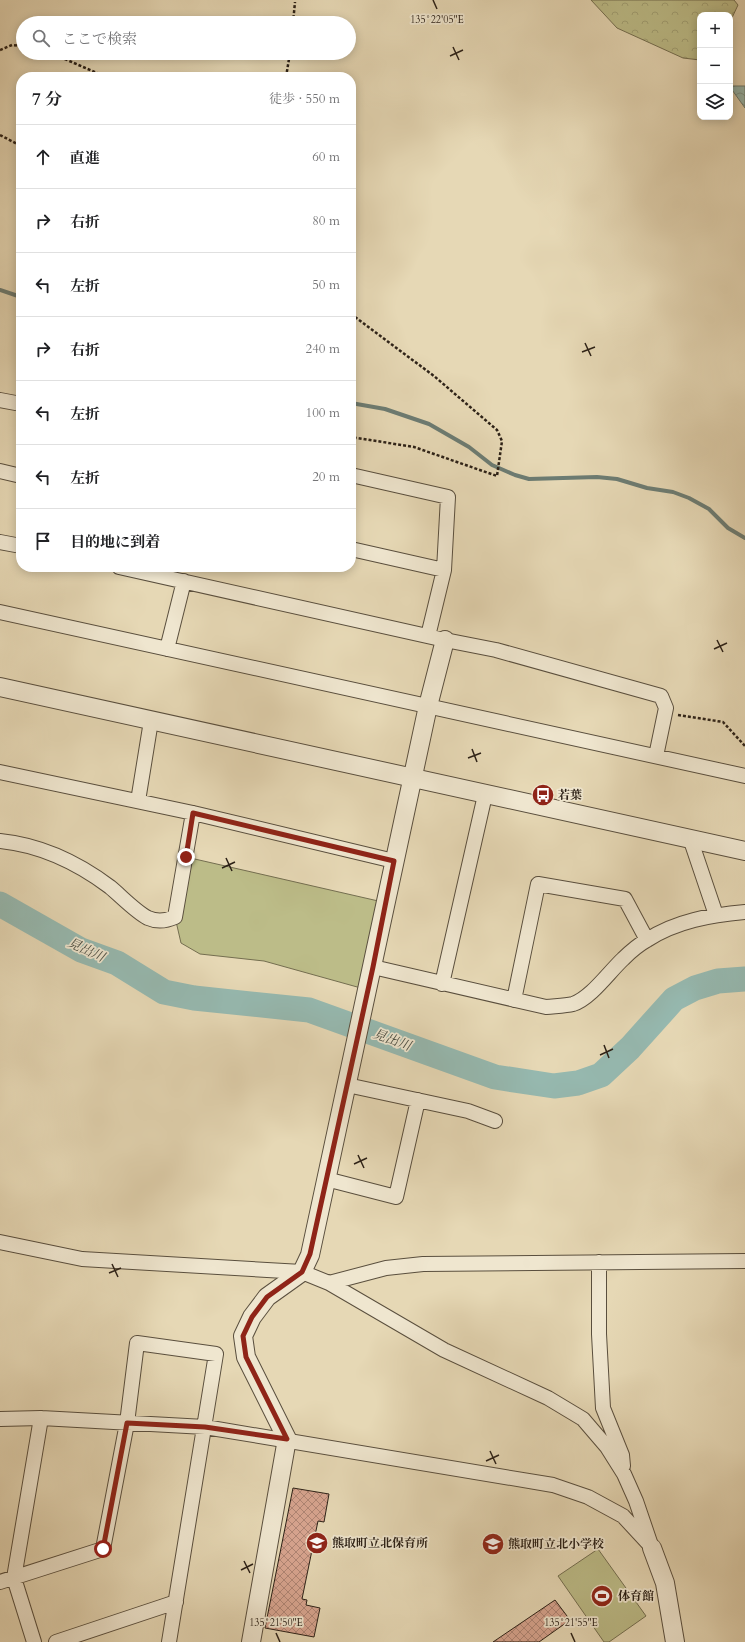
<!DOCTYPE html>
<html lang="ja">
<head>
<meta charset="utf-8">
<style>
	:root { --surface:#fff; --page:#f6f6f6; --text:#202124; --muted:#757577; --line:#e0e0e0 }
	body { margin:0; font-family:Cardo,"Noto Serif JP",serif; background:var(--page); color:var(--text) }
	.controls { position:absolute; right:12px; top:12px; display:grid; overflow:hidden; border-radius:8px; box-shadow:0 2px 10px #0003 }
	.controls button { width:36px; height:36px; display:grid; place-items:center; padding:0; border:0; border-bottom:1px solid var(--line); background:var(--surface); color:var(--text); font:20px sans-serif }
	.stop { position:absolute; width:12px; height:12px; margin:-9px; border:3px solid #8f2418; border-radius:50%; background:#fff }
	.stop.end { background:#8f2418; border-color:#fff; box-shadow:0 1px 4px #0008 }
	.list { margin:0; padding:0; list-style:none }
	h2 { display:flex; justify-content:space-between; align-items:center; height:52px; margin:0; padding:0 16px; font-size:17px }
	h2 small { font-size:13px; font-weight:400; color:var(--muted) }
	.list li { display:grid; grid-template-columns:26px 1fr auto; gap:12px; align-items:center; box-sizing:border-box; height:64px; padding:0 16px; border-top:1px solid var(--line) }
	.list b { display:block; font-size:15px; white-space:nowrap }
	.list em { font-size:13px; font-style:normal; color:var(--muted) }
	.icon { flex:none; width:22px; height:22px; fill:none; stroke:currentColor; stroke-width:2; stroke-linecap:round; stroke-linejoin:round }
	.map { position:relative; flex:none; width:745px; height:1642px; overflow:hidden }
	.search { position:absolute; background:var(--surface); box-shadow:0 2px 10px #0003; left:16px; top:16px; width:340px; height:44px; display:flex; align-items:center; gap:10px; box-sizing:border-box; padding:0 14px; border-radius:22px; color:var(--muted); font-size:15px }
	.panel { position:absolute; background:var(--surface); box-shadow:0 2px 10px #0003; left:16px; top:72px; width:340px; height:500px; border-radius:16px }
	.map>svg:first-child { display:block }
	.forest { fill:url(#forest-crowns); stroke:#746e50 }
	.park { fill:#bcbc88; stroke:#746e50 }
	.water { fill:url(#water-waves); stroke:#6c7c73 }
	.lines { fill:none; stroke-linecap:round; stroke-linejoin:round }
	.stream { stroke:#6c7c73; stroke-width:4 }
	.river { stroke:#96b9b0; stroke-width:25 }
	.building { fill:url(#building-cross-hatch); stroke:#2c2117 }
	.minor-casing { stroke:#5a4f3e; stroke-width:16 }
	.tertiary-casing { stroke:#5a4f3e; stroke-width:20 }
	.path { stroke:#2c2117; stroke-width:2.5; stroke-dasharray:3 2; stroke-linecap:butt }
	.minor { stroke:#efe6cf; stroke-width:14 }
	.tertiary { stroke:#efe6cf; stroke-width:18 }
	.route { stroke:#8f2418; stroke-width:5 }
	.ticks { fill:none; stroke:#2c2117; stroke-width:1.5 }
	.labels { text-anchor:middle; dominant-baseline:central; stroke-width:3.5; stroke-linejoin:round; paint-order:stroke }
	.poi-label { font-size:12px; font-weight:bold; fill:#2c2117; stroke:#efe6cf; text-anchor:start }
	.water-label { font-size:13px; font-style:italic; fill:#4c4f45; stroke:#efe6cf }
	.ticks-label { font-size:10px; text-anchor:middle; fill:#2c2117; stroke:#efe6cf; stroke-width:3.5; stroke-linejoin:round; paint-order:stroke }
</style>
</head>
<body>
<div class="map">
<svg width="745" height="1642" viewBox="0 0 745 1642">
	<defs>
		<pattern id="forest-crowns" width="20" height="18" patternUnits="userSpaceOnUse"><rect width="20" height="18" fill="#bcbc88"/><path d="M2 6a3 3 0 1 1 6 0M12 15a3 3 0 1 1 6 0" fill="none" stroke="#a2a175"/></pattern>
		<pattern id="water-waves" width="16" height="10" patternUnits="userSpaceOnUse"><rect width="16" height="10" fill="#96b9b0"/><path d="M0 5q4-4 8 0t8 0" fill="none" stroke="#7b968e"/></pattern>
		<pattern id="building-cross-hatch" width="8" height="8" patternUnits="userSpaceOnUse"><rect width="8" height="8" fill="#d7a48f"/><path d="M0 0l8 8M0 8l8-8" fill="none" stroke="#af8574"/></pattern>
	</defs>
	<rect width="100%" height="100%" fill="#e6d8b5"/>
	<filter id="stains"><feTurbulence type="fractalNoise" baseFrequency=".005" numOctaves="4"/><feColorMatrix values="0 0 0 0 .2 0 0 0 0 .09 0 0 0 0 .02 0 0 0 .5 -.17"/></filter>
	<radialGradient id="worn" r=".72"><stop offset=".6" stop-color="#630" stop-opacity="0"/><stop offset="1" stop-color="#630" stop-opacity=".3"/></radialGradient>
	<!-- forest -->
	<path class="forest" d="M 591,0 L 734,0 L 738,5 L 730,22 L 730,15 L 700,15 L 700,60 L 683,58 L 617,28 Z"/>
	<!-- park -->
	<path class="park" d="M 186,857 L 387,903 L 368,990 L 264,961 L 200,954 L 181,943 L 175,917 Z
		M 598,1549 L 646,1616 L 609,1642 L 604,1642 L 558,1576 Z"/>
	<!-- water -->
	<path class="water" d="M 730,86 L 745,86 L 745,108 L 730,87 Z"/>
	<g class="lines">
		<!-- stream -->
		<path class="stream" d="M 0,290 L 21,297
			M 351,403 L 385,409 L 429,424 L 469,447 L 492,465 L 515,475 L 529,479 L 597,477 L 617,479 L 647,488 L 673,492 L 689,498 L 709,509 L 728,528 L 745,538"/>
		<!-- river -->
		<path class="river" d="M 0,904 L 81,950 L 117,963 L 164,992 L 194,998 L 309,1010 L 495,1077 L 554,1086 L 578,1083 L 601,1075 L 630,1048 L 674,999 L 695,988 L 718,981 L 745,979"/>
	</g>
	<!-- building -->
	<path class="building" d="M 293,1488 L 329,1494 L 324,1522 L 318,1521 L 302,1599 L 307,1600 L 306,1605 L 320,1608 L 314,1637 L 265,1628 Z
		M 555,1600 L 570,1620 L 539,1642 L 493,1642 Z"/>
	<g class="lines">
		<!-- minor casing -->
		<g class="minor-casing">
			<path id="minor" d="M 0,400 L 21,404
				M 0,471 L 21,476
				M 351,475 L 448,497 L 444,570 L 428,636
				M 0,542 L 21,546
				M 351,549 L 444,570
				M 119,567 L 445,640 L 496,650 L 661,696 L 666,708 L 656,756
				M 0,612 L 745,776
				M 167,649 L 184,581
				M 0,772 L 193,813 L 394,861
				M 138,801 L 151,721
				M 690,838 L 716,915
				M 0,841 C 40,845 78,863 110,887 C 121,896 136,912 148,918 C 157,922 166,921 175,917 L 193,813
				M 373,967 L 546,1007 C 555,1006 565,1006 573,1004 C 591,998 609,972 623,959 C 630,952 638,945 647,940 C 676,921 711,915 745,912
				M 442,984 L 485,795
				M 514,1000 L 538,884 L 625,899 L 647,940
				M 347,1085 L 468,1111 L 495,1121
				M 326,1179 L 396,1197 L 418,1100
				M 0,1242 L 82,1259 L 302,1272 L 329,1283 L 444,1350 L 548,1398 L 583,1419 L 607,1447 L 624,1474 L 636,1501 L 652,1548
				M 599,1262 L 599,1334 L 603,1408 L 622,1455 L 623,1466
				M 329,1283 L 386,1268 L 423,1264 L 745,1261
				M 0,1419 L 41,1418 L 205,1427 L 553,1485 L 588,1497 L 623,1516 L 648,1543
				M 0,1582 L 103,1549 L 127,1423 L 137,1343 L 216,1354 L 169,1642
				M 34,1642 L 14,1578 L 41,1418
				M 56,1642 L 176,1602"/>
		</g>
		<!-- tertiary casing -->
		<g class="tertiary-casing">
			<path id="tertiary" d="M 0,687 L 745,851
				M 652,1548 L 665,1583 L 675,1642
				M 251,1642 L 287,1439 L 246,1357 L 243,1336 L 252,1317 L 267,1297 L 302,1272 L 310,1255 L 428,706 L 445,640"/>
		</g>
		<!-- path -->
		<path class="path" d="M 293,23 L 295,2
			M 0,50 L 12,45 L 23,46
			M 51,53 L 106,77 L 112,77
			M 286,77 L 290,53
			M 0,135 L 21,146
			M 351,314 L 434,376 L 497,430 L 502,441 L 497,476 L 414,447 L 351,437
			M 678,715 L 723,722 L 745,746"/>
		<!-- minor -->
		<use href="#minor" class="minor"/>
		<!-- tertiary -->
		<use href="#tertiary" class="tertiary"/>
	</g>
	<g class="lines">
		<!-- route -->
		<path class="route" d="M 103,1549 L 127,1423 L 205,1427 L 287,1439 L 246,1357 L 243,1336 L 252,1317 L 267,1297 L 302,1272 L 310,1254 L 373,967 L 394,861 L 193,813 L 186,857"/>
	</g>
	<!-- ticks -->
	<path class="ticks" d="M 433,0 L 437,9M 453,47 L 459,60M 450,56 L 463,50M 585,343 L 591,356M 582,352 L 595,347M 717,640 L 723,652M 714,649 L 727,643M 472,749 L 477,762M 468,758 L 481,753M 226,858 L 232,871M 222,868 L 235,862M 604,1045 L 609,1058M 600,1055 L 613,1049M 358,1155 L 364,1168M 354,1164 L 367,1158M 112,1264 L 118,1277M 109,1273 L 121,1268M 490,1451 L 496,1464M 486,1461 L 499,1455M 244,1561 L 250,1573M 241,1570 L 253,1564M 276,1633 L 280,1642M 571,1633 L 575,1642"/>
	<!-- icons -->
	<defs>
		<g id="bus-disc" transform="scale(1.15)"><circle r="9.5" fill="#8f2418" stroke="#efe6cf"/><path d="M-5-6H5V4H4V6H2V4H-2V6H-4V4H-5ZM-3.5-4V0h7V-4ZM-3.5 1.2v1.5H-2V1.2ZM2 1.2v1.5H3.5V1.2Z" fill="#fff"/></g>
		<g id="school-disc" transform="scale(1.15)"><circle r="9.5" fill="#8f2418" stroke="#efe6cf"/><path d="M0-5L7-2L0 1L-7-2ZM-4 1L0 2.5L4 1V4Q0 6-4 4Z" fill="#fff"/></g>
		<g id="stadium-disc" transform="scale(1.15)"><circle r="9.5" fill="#8f2418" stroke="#efe6cf"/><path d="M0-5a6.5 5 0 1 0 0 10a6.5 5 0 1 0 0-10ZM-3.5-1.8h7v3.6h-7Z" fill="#fff"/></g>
	</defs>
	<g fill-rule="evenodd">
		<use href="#bus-disc" x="543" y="795"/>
		<use href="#school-disc" x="317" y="1543"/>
		<use href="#school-disc" x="493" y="1544"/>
		<use href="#stadium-disc" x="602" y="1596"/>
	</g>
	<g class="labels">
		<!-- poi labels -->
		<g class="poi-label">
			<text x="558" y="795">若葉</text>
			<text x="332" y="1543">熊取町立北保育所</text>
			<text x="508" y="1544">熊取町立北小学校</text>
			<text x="618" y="1596">体育館</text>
		</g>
		<!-- water labels -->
		<g class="water-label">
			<text transform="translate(86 950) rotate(25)">見出川</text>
			<text transform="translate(392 1040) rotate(20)">見出川</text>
		</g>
	</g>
	<g class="ticks-label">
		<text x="437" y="23">135°22'05"E</text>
		<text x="276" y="1626">135°21'50"E</text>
		<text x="571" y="1626">135°21'55"E</text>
	</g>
	<rect width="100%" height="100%" filter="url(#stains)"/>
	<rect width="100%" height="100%" fill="url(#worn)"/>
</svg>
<div class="controls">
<button>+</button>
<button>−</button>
<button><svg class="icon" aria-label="layers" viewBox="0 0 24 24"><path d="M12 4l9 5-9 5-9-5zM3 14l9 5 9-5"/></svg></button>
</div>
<div class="stop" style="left:103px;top:1549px"></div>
<div class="stop end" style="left:186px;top:857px"></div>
<div class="search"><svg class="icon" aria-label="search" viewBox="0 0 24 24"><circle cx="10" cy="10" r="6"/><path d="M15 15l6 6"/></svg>ここで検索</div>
<section class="panel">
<h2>7 分<small>徒歩 · 550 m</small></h2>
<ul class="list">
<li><svg class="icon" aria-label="ahead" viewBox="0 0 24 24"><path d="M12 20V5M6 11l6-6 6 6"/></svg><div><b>直進</b></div><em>60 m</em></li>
<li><svg class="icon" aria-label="right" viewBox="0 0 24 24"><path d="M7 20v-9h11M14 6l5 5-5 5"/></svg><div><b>右折</b></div><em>80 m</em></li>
<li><svg class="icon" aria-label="left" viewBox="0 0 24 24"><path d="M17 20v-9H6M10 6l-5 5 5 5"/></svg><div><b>左折</b></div><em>50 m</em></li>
<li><svg class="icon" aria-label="right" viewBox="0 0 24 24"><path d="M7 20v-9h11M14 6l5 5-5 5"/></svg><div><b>右折</b></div><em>240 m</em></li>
<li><svg class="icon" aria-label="left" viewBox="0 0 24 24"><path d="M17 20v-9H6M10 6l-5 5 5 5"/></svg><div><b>左折</b></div><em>100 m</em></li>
<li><svg class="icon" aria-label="left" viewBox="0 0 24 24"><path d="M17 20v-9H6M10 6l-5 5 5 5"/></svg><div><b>左折</b></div><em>20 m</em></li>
<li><svg class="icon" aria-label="arrive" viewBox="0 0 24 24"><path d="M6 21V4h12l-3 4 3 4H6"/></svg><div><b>目的地に到着</b></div></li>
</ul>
</section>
</div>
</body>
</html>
